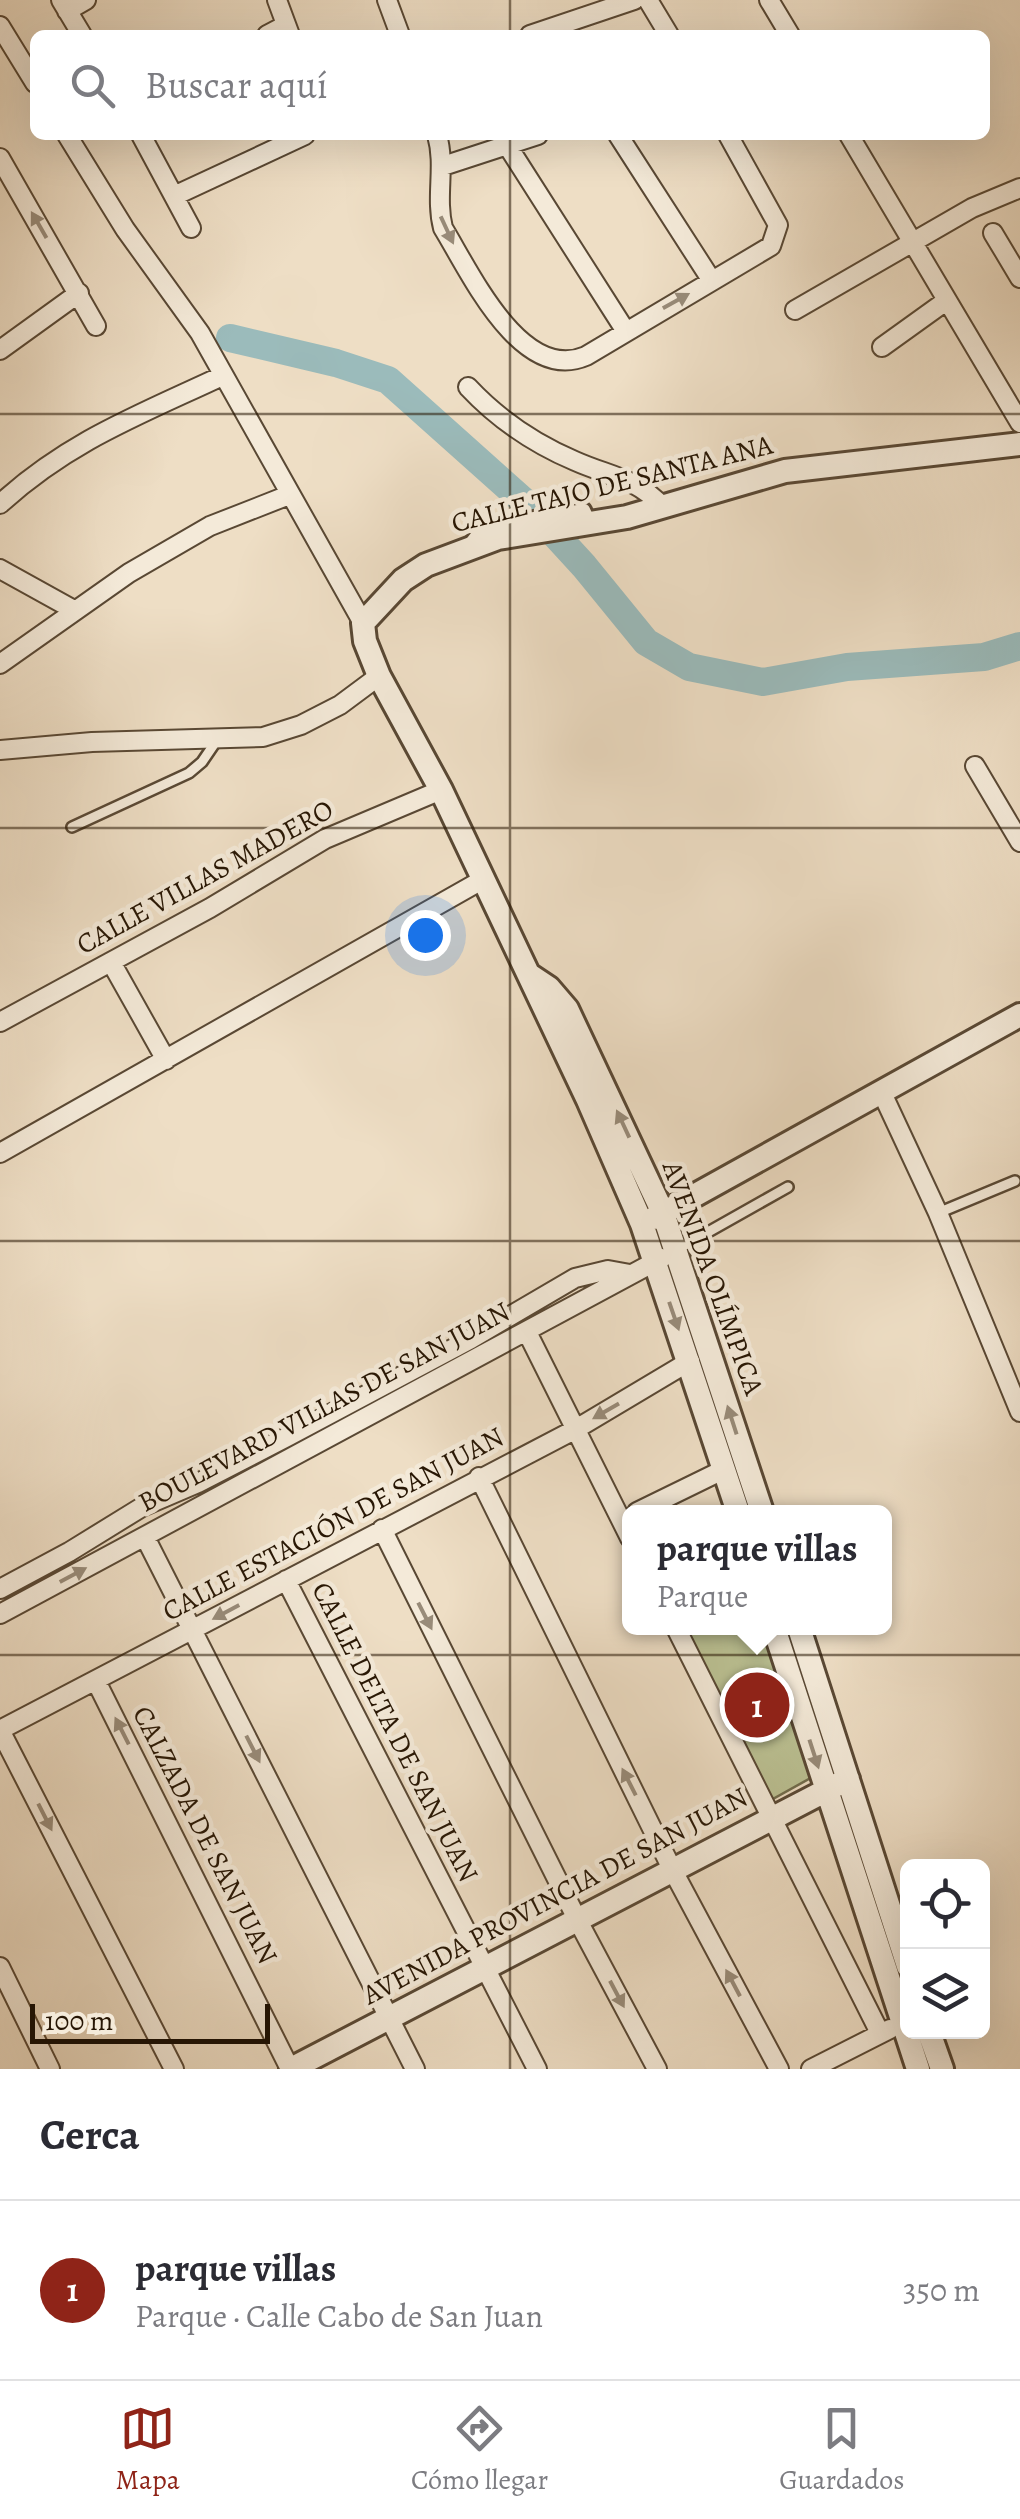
<!DOCTYPE html>
<html lang="es">
<head>
<meta charset="utf-8">
<style>
	:root { --surface:#fff; --page:#f2f2f3; --text:#2b2b33; --muted:#7c7c81; --line:#e1e1e2; --accent:#8f2418 }
	body { margin:0; font-family:Alegreya,serif; background:var(--page); color:var(--text) }
	.controls { position:absolute; right:30px; bottom:30px; display:grid; overflow:hidden; border-radius:15px; box-shadow:0 10px 40px #0002 }
	.controls button { width:90px; height:90px; display:grid; place-items:center; padding:0; border:0; border-bottom:2px solid var(--line); background:var(--surface); color:var(--text); font:50px sans-serif }
	.scale { position:absolute; left:30px; bottom:25px; width:240px; box-sizing:border-box; padding-left:10px; border:5px solid #271604; border-top:0; font-size:28px; line-height:35px; white-space:nowrap; color:#271604; -webkit-text-stroke:8px #f4ead9; paint-order:stroke }
	.you { position:absolute; left:425px; top:935px; width:35px; height:35px; margin:-25px; border:8px solid #fff; border-radius:50%; background:#1a73e8; box-shadow:0 0 0 15px #1a73e833 }
	.badge { display:grid; place-items:center; width:65px; height:65px; border-radius:50%; background:var(--accent); color:#fff; font-size:32px; font-weight:700 }
	.pin { position:absolute; translate:-50% -50%; border:5px solid #fff; box-shadow:0 2px 10px #0006 }
	.popup { position:absolute; left:622px; top:1505px; width:270px; height:130px; box-sizing:border-box; display:grid; place-content:center; border-radius:15px; background:var(--surface); filter:drop-shadow(0 2px 8px #0005); font-size:32px; white-space:nowrap; color:var(--muted) }
	.popup b { font-size:38px; color:var(--text) }
	.popup::after { content:''; position:absolute; left:50%; top:100%; margin-left:-20px; border:20px solid transparent; border-top-color:var(--surface) }
	.list { margin:0; padding:0; list-style:none }
	h2 { display:flex; justify-content:space-between; align-items:center; height:130px; margin:0; padding:0 40px; font-size:42px }
	h2 small { font-size:32px; font-weight:400; color:var(--muted) }
	.list li { display:grid; grid-template-columns:65px 1fr auto; gap:30px; align-items:center; box-sizing:border-box; height:180px; padding:0 40px; border-top:2px solid var(--line) }
	.list b { display:block; font-size:38px; white-space:nowrap }
	.list p { margin:0; font-size:32px; white-space:nowrap; color:var(--muted) }
	.list em { font-size:32px; font-style:normal; color:var(--muted) }
	.icon { flex:none; width:55px; height:55px; fill:none; stroke:currentColor; stroke-width:2; stroke-linecap:round; stroke-linejoin:round }
	.map { position:relative; flex:none; width:1020px; height:2069px; overflow:hidden }
	.search { position:absolute; background:var(--surface); box-shadow:0 10px 40px #0002; left:30px; right:30px; top:30px; height:110px; display:flex; align-items:center; gap:25px; box-sizing:border-box; padding:0 35px; border-radius:15px; color:var(--muted); font-size:38px }
	.sheet { height:310px; background:var(--surface) }
	nav { display:flex; justify-content:space-around; align-items:center; box-sizing:border-box; height:140px; border-top:2px solid var(--line); background:var(--surface); font-size:28px; color:var(--muted) }
	nav a { display:grid; justify-items:center; gap:5px }
	nav .on { color:var(--accent) }
	.map>svg:first-child { display:block }
	.green { fill:#bbc193; stroke:#716c4c; stroke-width:2.5 }
	.lines { fill:none; stroke-linecap:round; stroke-linejoin:round }
	.river { stroke:#9bbbbb; stroke-width:28 }
	.service-casing { stroke:#594834; stroke-width:14 }
	.pedestrian-casing { stroke:#594834; stroke-width:18 }
	.minor-casing { stroke:#594834; stroke-width:22 }
	.tertiary-casing { stroke:#594834; stroke-width:28 }
	.service { stroke:#f4ead9; stroke-width:9 }
	.pedestrian { stroke:#f4ead9; stroke-width:12 }
	.minor { stroke:#f4ead9; stroke-width:18 }
	.tertiary { stroke:#f4ead9; stroke-width:22 }
	.oneway { fill:#988b79 }
	.grid { fill:none; stroke:#271604; stroke-width:2.5; stroke-opacity:0.55 }
	.labels { text-anchor:middle; dominant-baseline:central; stroke-width:9; stroke-linejoin:round; paint-order:stroke }
	.street-label { font-size:28px; fill:#271604; stroke:#f4ead9 }
</style>
</head>
<body>
<div class="map">
<svg width="1020" height="2069" viewBox="0 0 1020 2069">
	<rect width="100%" height="100%" fill="#eedec5"/>
	<filter id="stains"><feTurbulence type="fractalNoise" baseFrequency=".002" numOctaves="4"/><feColorMatrix values="0 0 0 0 .2 0 0 0 0 .09 0 0 0 0 .02 0 0 0 .5 -.17"/></filter>
	<radialGradient id="worn" r=".72"><stop offset=".6" stop-color="#630" stop-opacity="0"/><stop offset="1" stop-color="#630" stop-opacity=".3"/></radialGradient>
	<!-- green -->
	<path class="green" d="M 687,1628 L 765,1628 L 816,1775 L 771,1800 L 685,1636 Z"/>
	<g class="lines">
		<!-- river -->
		<path class="river" d="M 230,338 L 336,363 L 388,380 L 529,506 L 584,566 L 646,642 L 689,667 L 763,682 L 847,667 L 984,657 L 1020,646"/>
		<!-- service casing -->
		<g class="service-casing">
			<path id="service" d="M 72,827 L 189,773 L 202,762 L 217,740
				M 938,1213 L 1015,1181
				M 678,1249 L 788,1187"/>
		</g>
		<!-- pedestrian casing -->
		<g class="pedestrian-casing">
			<path id="pedestrian" d="M 471,543 L 484,526 L 584,510 L 590,523"/>
		</g>
		<!-- minor casing -->
		<g class="minor-casing">
			<path id="minor" d="M 61,0 L 82,35
				M 277,0 L 290,35
				M 387,0 L 400,35
				M 648,0 L 669,35
				M 769,0 L 790,35
				M 67,11 L 86,0
				M 0,26 L 35,83
				M 267,35 L 286,25
				M 530,35 L 634,0
				M 67,135 L 125,229 L 200,333 L 363,623
				M 141,135 L 191,228
				M 437,135 C 446,166 435,197 443,228 C 470,272 521,384 586,356 L 771,246 L 778,225 L 728,135
				M 618,135 L 712,281
				M 849,135 L 1020,423
				M 507,145 L 625,330
				M 0,158 L 96,326
				M 443,166 L 538,135
				M 174,196 L 305,135
				M 993,233 L 1020,278
				M 795,310 L 972,208 L 1020,188
				M 882,347 L 946,301
				M 0,350 L 79,293
				M 468,387 C 498,419 535,444 575,461 C 611,477 635,477 663,507
				M 0,504 C 69,441 139,415 222,376
				M 0,569 L 74,610
				M 0,664 L 129,573 L 210,526 L 289,495
				M 0,750 L 92,742 L 263,737 L 301,725 L 340,705 L 379,676
				M 975,766 L 1020,842
				M 111,962 L 166,1060
				M 0,1022 L 210,908 L 325,839 L 441,790
				M 882,1093 L 938,1213 L 1020,1412
				M 0,1153 L 482,880
				M 527,1332 L 630,1538
				M 479,1477 L 672,1869 L 779,2069
				M 637,1512 L 725,1469
				M 382,1529 L 577,1919 L 657,2069
				M 145,1537 L 415,2069
				M 286,1580 L 537,2069
				M 0,1589 L 69,1552 L 142,1507 L 198,1483 L 287,1437 L 471,1339 L 575,1278 L 608,1270 L 630,1274
				M 0,1614 L 662,1258
				M 676,1628 L 880,2033
				M 96,1681 L 290,2069
				M 0,1967 L 50,2069
				M 174,2069 L 0,1730 L 576,1429 L 690,1361
				M 811,2069 L 890,2029"/>
		</g>
		<!-- tertiary casing -->
		<g class="tertiary-casing">
			<path id="tertiary" d="M 531,976 L 549,988 L 567,1009 L 663,1213 L 762,1512
				M 654,1218 L 1020,1015
				M 738,1512 L 642,1224 L 588,1100 L 441,790 L 379,676 L 365,641 L 363,623 L 403,580 L 426,565 L 498,538 L 627,517 L 785,471 L 1020,444
				M 774,1628 L 918,2069
				M 799,1628 L 908,1966
				M 929,2032 L 942,2069
				M 291,2069 L 848,1779"/>
		</g>
		<!-- service -->
		<use href="#service" class="service"/>
		<!-- pedestrian -->
		<use href="#pedestrian" class="pedestrian"/>
		<!-- minor -->
		<use href="#minor" class="minor"/>
		<!-- tertiary -->
		<use href="#tertiary" class="tertiary"/>
	</g>
	<!-- one-way arrows -->
	<defs><path id="oneway-solid" d="M-6-.8H1V-3.2L6.5 0L1 3.2V.8H-6Z" transform="scale(2.5)"/></defs>
	<g class="oneway">
		<use href="#oneway-solid" transform="translate(39 225) rotate(-120)"/>
		<use href="#oneway-solid" transform="translate(447 230) rotate(65)"/>
		<use href="#oneway-solid" transform="translate(676 301) rotate(-29)"/>
		<use href="#oneway-solid" transform="translate(623 1124) rotate(-115)"/>
		<use href="#oneway-solid" transform="translate(674 1316) rotate(71)"/>
		<use href="#oneway-solid" transform="translate(606 1411) rotate(150)"/>
		<use href="#oneway-solid" transform="translate(732 1420) rotate(-108)"/>
		<use href="#oneway-solid" transform="translate(73 1575) rotate(-28)"/>
		<use href="#oneway-solid" transform="translate(226 1612) rotate(152)"/>
		<use href="#oneway-solid" transform="translate(425 1616) rotate(63)"/>
		<use href="#oneway-solid" transform="translate(122 1731) rotate(-117)"/>
		<use href="#oneway-solid" transform="translate(253 1749) rotate(63)"/>
		<use href="#oneway-solid" transform="translate(814 1754) rotate(72)"/>
		<use href="#oneway-solid" transform="translate(629 1782) rotate(-117)"/>
		<use href="#oneway-solid" transform="translate(45 1817) rotate(63)"/>
		<use href="#oneway-solid" transform="translate(733 1983) rotate(-118)"/>
		<use href="#oneway-solid" transform="translate(617 1994) rotate(62)"/>
	</g>
	<!-- grid -->
	<path class="grid" d="M 510,0 L 510,35M 510,135 L 510,2069M 0,414 L 1020,414M 0,828 L 1020,828M 0,1241 L 1020,1241M 0,1655 L 1020,1655"/>
	<g class="labels">
		<!-- street labels -->
		<g class="street-label">
			<text transform="translate(612 484) rotate(-14)">CALLE TAJO DE SANTA ANA</text>
			<text transform="translate(205 877) rotate(-29)">CALLE VILLAS MADERO</text>
			<text transform="translate(713 1278) rotate(70)">AVENIDA OLÍMPICA</text>
			<text transform="translate(324 1407) rotate(-28)">BOULEVARD VILLAS DE SAN JUAN</text>
			<text transform="translate(333 1524) rotate(-28)">CALLE ESTACIÓN DE SAN JUAN</text>
			<text transform="translate(395 1732) rotate(63)">CALLE DELTA DE SAN JUAN</text>
			<text transform="translate(205 1835) rotate(63)">CALZADA DE SAN JUAN</text>
			<text transform="translate(555 1896) rotate(-28)">AVENIDA PROVINCIA DE SAN JUAN</text>
		</g>
	</g>
	<rect width="100%" height="100%" filter="url(#stains)"/>
	<rect width="100%" height="100%" fill="url(#worn)"/>
</svg>
<div class="controls">
<button><svg class="icon" aria-label="locate" viewBox="0 0 24 24"><circle cx="12" cy="12" r="6"/><path d="M12 2v4M12 18v4M2 12h4M18 12h4"/></svg></button>
<button><svg class="icon" aria-label="layers" viewBox="0 0 24 24"><path d="M12 4l9 5-9 5-9-5zM3 14l9 5 9-5"/></svg></button>
</div>
<div class="scale">100 m</div>
<div class="you"></div>
<div class="pin badge" style="left:757px;top:1705px">1</div>
<div class="popup"><b>parque villas</b>Parque</div>
<div class="search"><svg class="icon" aria-label="search" viewBox="0 0 24 24"><circle cx="10" cy="10" r="6"/><path d="M15 15l6 6"/></svg>Buscar aquí</div>
</div>
<section class="sheet">
<h2>Cerca<small></small></h2>
<ul class="list">
<li><span class="badge">1</span><div><b>parque villas</b><p>Parque · Calle Cabo de San Juan</p></div><em>350 m</em></li>
</ul>
</section>
<nav>
<a class="on"><svg class="icon" aria-label="map" viewBox="0 0 24 24"><path d="M3 6l6-2 6 2 6-2v14l-6 2-6-2-6 2zM9 4v14M15 6v14"/></svg>Mapa</a>
<a><svg class="icon" aria-label="directions" viewBox="0 0 24 24"><path d="M12 3l9 9-9 9-9-9zM9 14v-3h6M13 9l2 2-2 2"/></svg>Cómo llegar</a>
<a><svg class="icon" aria-label="saved" viewBox="0 0 24 24"><path d="M7 4h10v16l-5-4-5 4z"/></svg>Guardados</a>
</nav>
</body>
</html>
